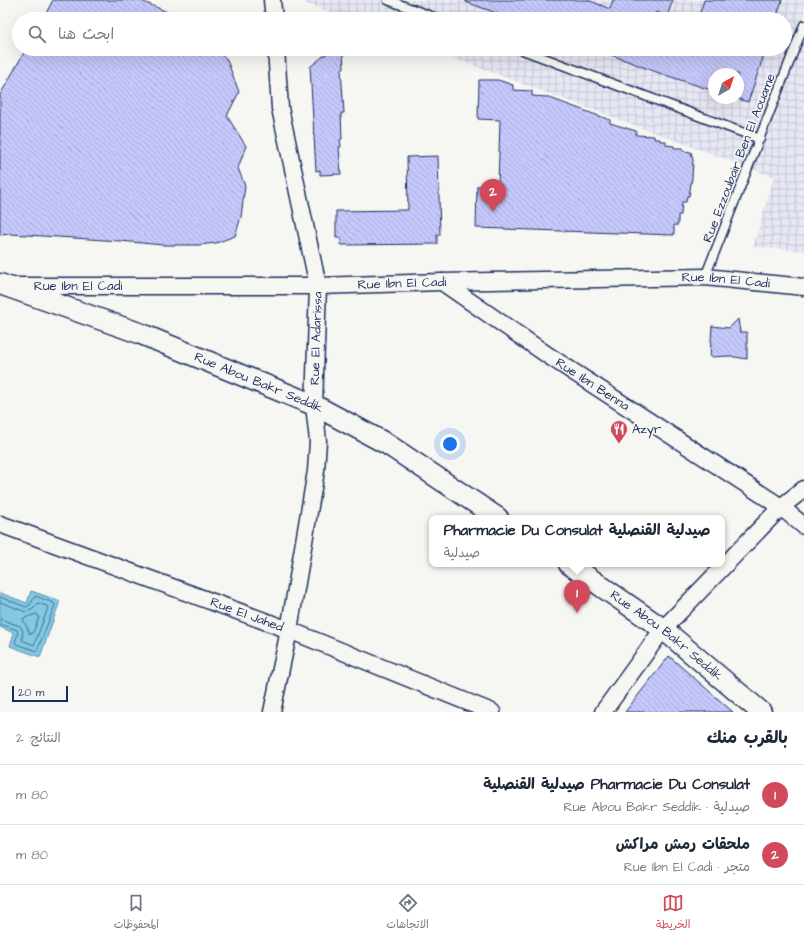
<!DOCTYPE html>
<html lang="ar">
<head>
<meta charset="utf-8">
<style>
	:root { --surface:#fff; --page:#f6f6f7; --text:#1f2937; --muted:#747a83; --line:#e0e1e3; --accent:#d1495b }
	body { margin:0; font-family:"Architects Daughter","Playpen Sans Arabic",sans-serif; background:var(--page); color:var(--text); direction:rtl }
	.compass { position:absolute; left:708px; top:68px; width:36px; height:36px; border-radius:50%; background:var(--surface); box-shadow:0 4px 16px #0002; rotate:39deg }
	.scale { position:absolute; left:12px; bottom:10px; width:56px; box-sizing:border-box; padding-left:4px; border:2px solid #1b2f5e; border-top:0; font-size:11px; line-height:14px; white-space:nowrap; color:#1b2f5e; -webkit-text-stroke:3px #f6f6f2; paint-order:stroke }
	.you { position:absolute; left:450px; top:444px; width:14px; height:14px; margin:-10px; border:3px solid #fff; border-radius:50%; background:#1a73e8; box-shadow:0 0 0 6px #1a73e833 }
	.badge { display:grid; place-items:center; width:26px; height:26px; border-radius:50%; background:var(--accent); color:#fff; font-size:13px; font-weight:700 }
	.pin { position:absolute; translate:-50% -33px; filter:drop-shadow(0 1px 2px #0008) }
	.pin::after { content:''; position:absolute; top:21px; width:14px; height:12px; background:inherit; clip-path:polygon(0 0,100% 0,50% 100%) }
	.popup { position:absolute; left:429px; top:515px; width:296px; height:52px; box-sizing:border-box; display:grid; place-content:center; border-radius:8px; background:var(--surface); filter:drop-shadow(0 1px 3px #0005); font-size:13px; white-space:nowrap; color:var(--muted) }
	.popup b { font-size:15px; color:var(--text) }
	.popup::after { content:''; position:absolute; left:50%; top:100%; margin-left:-8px; border:8px solid transparent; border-top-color:var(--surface) }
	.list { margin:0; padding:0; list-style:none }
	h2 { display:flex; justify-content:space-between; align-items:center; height:52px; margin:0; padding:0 16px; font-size:17px }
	h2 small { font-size:13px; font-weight:400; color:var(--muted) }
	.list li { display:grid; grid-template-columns:26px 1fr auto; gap:12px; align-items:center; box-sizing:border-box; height:60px; padding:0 16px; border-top:1px solid var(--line) }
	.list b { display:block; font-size:15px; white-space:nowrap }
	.list p { margin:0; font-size:13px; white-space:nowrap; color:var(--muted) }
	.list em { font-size:13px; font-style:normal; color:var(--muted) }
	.icon { flex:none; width:22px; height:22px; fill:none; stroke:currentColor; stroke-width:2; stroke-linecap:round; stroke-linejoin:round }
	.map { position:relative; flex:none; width:804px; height:712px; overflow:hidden; direction:ltr }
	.search { position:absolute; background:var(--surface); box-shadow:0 4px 16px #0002; left:12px; right:12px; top:12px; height:44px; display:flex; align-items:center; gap:10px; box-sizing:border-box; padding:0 14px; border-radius:22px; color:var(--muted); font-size:15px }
	.sheet { height:172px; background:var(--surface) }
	nav { display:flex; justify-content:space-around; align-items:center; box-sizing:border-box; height:56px; border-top:1px solid var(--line); background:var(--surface); font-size:11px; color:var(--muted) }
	nav a { display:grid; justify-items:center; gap:2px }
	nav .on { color:var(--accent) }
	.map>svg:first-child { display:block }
	.industrial { fill:url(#industrial-grid); fill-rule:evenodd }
	.water { fill:#81cae2; stroke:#588cad }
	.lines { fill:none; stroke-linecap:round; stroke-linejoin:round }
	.shore { stroke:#446d93; stroke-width:1 }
	.building { fill:url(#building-back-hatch); stroke:#1b2f5e }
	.service-casing { stroke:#1b2f5e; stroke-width:11 }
	.minor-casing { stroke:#1b2f5e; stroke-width:19 }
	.tertiary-casing { stroke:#1b2f5e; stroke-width:23 }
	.service { stroke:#f6f6f2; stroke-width:8 }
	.minor { stroke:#f6f6f2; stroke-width:16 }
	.tertiary { stroke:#f6f6f2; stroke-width:20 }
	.labels { text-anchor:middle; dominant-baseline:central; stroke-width:3.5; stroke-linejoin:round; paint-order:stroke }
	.street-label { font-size:13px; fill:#1b2f5e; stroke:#f6f6f2 }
	.poi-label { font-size:13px; fill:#1b2f5e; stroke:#f6f6f2; text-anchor:start }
</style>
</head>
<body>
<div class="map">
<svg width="804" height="712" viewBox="0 0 804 712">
	<defs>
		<pattern id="industrial-grid" width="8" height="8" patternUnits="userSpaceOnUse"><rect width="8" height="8" fill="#e7e8f4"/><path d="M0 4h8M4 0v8" fill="none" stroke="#c6c7d4"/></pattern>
		<pattern id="building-back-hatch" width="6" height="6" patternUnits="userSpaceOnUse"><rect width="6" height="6" fill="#c5c8fa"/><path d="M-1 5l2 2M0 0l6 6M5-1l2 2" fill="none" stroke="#a9acd9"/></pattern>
	</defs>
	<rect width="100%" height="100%" fill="#f6f6f2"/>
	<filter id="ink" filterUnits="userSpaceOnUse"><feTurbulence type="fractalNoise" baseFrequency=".025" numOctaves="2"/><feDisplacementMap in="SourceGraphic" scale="8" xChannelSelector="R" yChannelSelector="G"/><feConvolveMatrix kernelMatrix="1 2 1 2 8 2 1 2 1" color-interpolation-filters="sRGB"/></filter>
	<g filter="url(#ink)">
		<!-- industrial -->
		<path class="industrial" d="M 297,0 L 804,0 L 804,251 L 753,247 L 774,177 L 429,49 L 785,49 L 785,19 L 348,19 ZM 714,74 L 738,74 L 738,98 L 714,98 Z"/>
		<!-- water -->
		<path class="water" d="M 31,591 L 60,601 L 40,657 L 10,646 L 14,633 L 0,627 L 0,593 L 27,603 Z"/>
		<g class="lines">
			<!-- shore -->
			<path class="shore" d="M 0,597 L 26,607 L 30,605 L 35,596 L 54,603 L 55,605 L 37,651 L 16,644 L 15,642 L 18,634 L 17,630 L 0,624
				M 0,602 L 26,612 L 33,609 L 38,603 L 47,606 L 48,608 L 34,645 L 22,640 L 23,631 L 20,626 L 0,619
				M 37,614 L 39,617 L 33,633 L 30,634 L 23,619 Z"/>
		</g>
		<!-- building -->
		<path class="building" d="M 53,0 L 139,0 L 184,19 L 43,19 Z
			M 466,0 L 588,0 L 610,9 L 613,0 L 673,0 L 667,16 L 656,12 L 654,19 L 513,19 L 466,2 Z
			M 704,0 L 782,0 L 776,19 L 698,19 Z
			M 26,49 L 214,49 L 227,60 L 239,92 L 227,116 L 246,146 L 238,168 L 245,186 L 241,217 L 235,236 L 216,243 L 199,245 L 163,245 L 120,241 L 11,234 L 0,235 L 0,95 Z
			M 332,49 L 343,49 L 344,69 L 341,69 L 344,113 L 341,113 L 342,139 L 340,140 L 341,147 L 339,147 L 341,174 L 320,175 L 320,170 L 316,171 L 310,67 Z
			M 601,49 L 766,49 L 748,102 L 735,98 L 738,98 L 738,74 L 714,74 L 714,91 L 659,73 L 601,51 Z
			M 479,80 L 498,80 L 513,85 L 513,90 L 532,91 L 532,96 L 547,97 L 610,120 L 610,123 L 636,131 L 636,135 L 654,136 L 654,139 L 660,139 L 660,141 L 666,141 L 666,145 L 674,146 L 674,148 L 683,148 L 683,151 L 691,152 L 693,160 L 692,178 L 689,196 L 687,196 L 686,202 L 682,202 L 681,215 L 678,215 L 678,225 L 674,225 L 674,235 L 476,228 L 477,186 L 498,186 L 500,120 L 478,119 Z
			M 438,156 L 440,235 L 437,235 L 437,244 L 341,245 L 341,238 L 336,238 L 336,211 L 408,210 L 407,157 Z
			M 738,319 L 740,332 L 747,332 L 747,359 L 729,356 L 710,357 L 712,326 L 729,328 Z
			M 669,656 L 733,712 L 625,712 Z"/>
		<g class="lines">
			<!-- service casing -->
			<g class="service-casing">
				<path id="service" d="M 388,0 L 439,19
					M 520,49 L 760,139
					M 705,277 L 804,25"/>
			</g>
			<!-- minor casing -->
			<g class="minor-casing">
				<g id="minor">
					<path d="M 272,0 L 274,19"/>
					<path id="s1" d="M 442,282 L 549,356 L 781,507 L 804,526"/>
					<path id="s2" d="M 14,286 L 318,286 L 442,282 L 705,277 L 804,287"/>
					<path id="s3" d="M 0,524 L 289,630 L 492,712"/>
					<path id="s4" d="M 272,712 L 289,630 L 316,471 L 318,441 L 314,405 L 318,286 L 280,108 L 276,49"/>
					<path d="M 603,712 L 663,629 L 781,507 L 804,489"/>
				</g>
			</g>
			<!-- tertiary casing -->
			<g class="tertiary-casing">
				<g id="tertiary">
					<path id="s5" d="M 0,284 L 139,333 L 314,405 L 387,444 L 498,518"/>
					<path id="s6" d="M 569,564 L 663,629 L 761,712"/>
				</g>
			</g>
			<!-- service -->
			<use href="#service" class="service"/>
			<!-- minor -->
			<use href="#minor" class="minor"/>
			<!-- tertiary -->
			<use href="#tertiary" class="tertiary"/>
		</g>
	</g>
	<!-- icons -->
	<defs>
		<g id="restaurant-pin" transform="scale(0.9)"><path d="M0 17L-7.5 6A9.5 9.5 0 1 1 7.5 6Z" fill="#d1495b" stroke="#f6f6f2"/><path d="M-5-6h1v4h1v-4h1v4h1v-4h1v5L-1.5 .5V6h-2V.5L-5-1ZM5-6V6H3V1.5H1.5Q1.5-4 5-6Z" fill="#fff"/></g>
	</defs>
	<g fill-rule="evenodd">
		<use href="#restaurant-pin" x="619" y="429"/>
	</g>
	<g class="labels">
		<!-- street labels -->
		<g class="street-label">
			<text transform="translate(739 158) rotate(-69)">Rue Ezzoubair Ben El Aouame</text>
			<text stroke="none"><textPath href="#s2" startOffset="712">Rue Ibn El Cadi</textPath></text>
			<text stroke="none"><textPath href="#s2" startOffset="388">Rue Ibn El Cadi</textPath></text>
			<text stroke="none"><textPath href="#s2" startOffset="64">Rue Ibn El Cadi</textPath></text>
			<text stroke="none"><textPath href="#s4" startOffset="378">Rue El Adarissa</textPath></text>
			<text stroke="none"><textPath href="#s5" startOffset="277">Rue Abou Bakr Seddik</textPath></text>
			<text stroke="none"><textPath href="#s1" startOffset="182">Rue Ibn Benna</textPath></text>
			<text stroke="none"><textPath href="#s3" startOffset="263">Rue El Jahed</textPath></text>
			<text stroke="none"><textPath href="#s6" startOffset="121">Rue Abou Bakr Seddik</textPath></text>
		</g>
		<!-- poi labels -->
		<g class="poi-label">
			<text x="632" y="429">Azyr</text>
		</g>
	</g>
</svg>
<svg class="compass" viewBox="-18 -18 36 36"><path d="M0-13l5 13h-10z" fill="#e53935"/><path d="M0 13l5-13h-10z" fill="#747a83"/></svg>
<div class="scale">20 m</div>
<div class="you"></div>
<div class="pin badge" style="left:577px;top:613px">1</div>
<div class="popup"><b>Pharmacie Du Consulat صيدلية القنصلية</b>صيدلية</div>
<div class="pin badge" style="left:493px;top:212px">2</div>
<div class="search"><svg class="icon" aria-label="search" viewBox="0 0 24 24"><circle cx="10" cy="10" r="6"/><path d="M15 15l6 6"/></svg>ابحث هنا</div>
</div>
<section class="sheet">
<h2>بالقرب منك<small>النتائج: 2</small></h2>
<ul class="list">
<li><span class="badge">1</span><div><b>Pharmacie Du Consulat صيدلية القنصلية</b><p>صيدلية · Rue Abou Bakr Seddik</p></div><em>80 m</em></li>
<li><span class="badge">2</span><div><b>ملحقات رمش مراكش</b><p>متجر · Rue Ibn El Cadi</p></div><em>80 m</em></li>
</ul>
</section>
<nav>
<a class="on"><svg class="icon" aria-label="map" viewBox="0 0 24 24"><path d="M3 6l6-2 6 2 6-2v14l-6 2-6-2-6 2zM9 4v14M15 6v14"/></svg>الخريطة</a>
<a><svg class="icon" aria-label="directions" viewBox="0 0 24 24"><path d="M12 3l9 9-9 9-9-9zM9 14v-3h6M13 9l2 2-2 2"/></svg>الاتجاهات</a>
<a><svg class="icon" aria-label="saved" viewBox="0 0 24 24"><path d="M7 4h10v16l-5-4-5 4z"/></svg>المحفوظات</a>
</nav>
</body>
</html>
